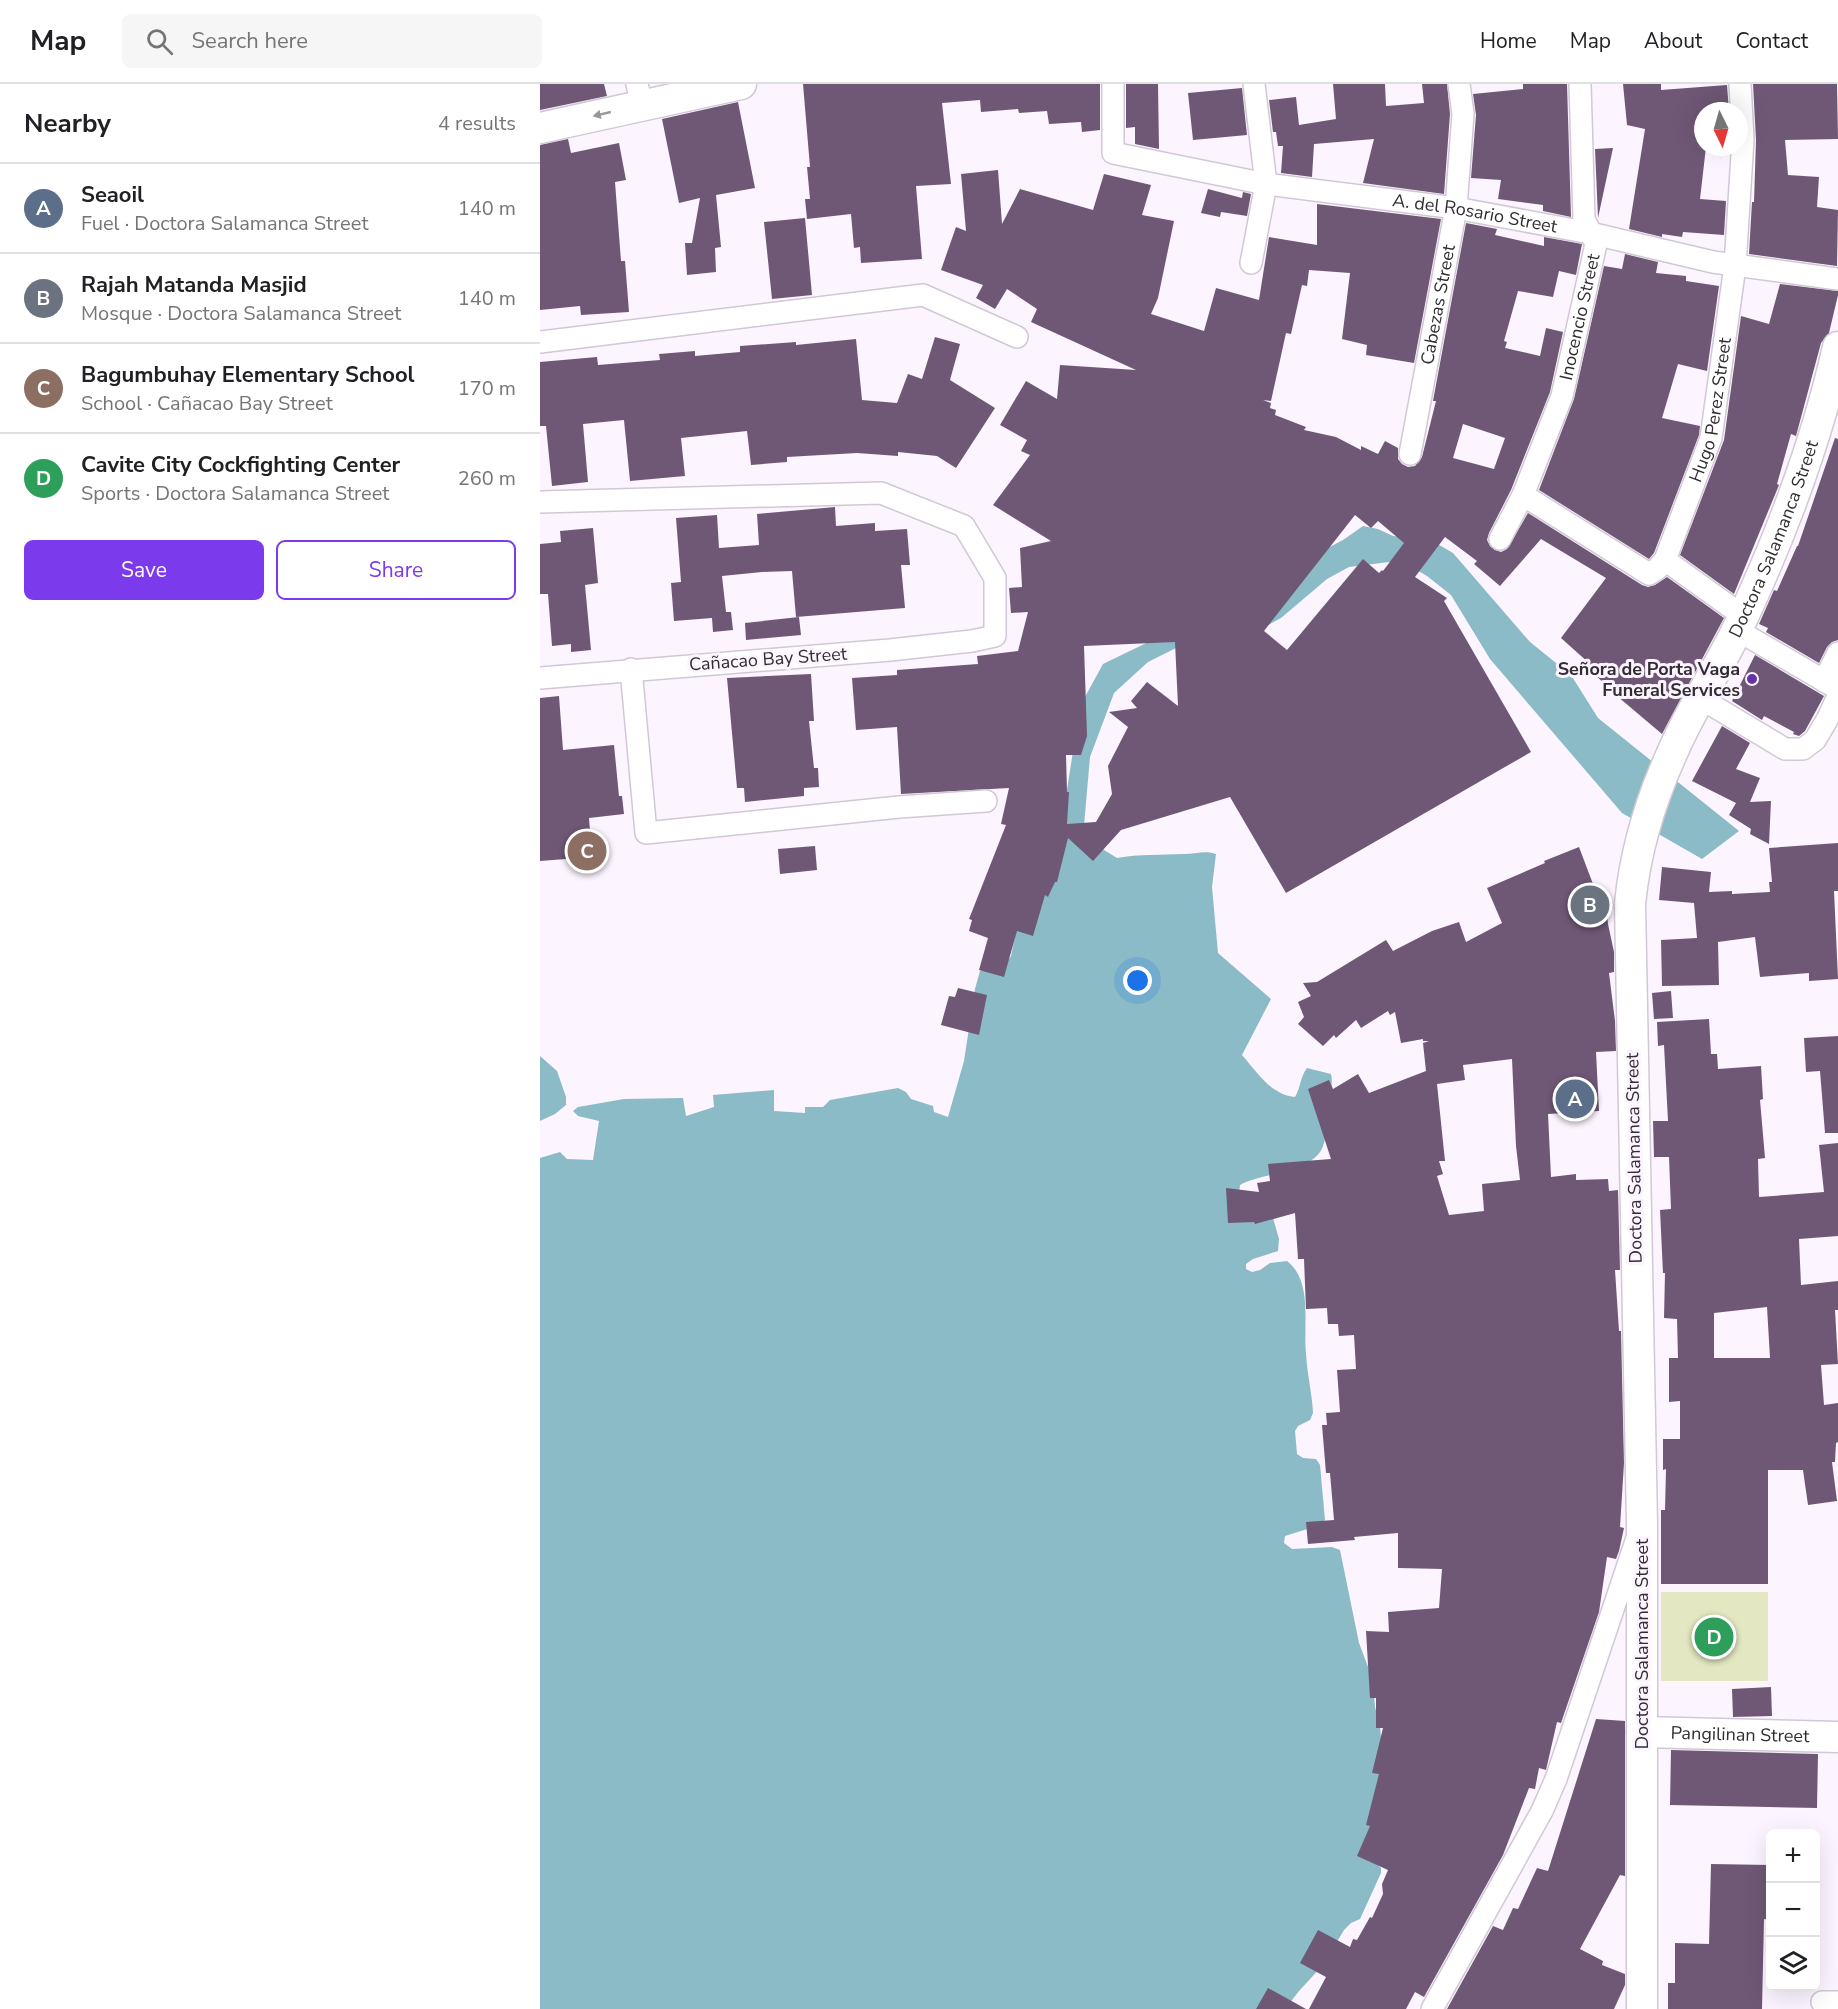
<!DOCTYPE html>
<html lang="en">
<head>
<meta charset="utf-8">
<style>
	:root { --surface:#fff; --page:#f6f6f6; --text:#202124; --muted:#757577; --line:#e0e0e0; --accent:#7c3aed }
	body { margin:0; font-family:"Nunito Sans",sans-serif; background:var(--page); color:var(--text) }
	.controls { position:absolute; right:18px; bottom:18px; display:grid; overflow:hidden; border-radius:9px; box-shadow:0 6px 24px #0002 }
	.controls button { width:54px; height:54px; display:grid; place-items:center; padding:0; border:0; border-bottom:2px solid var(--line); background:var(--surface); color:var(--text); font:30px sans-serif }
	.compass { position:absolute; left:1154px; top:18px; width:54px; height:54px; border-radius:50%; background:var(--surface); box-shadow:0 6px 24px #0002; rotate:175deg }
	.you { position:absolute; left:598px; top:897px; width:21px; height:21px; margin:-15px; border:4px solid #fff; border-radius:50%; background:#1a73e8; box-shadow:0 0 0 9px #1a73e833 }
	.badge { display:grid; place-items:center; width:39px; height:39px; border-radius:50%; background:var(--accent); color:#fff; font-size:20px; font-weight:700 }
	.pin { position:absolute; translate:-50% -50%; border:3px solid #fff; box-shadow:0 2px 6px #0006 }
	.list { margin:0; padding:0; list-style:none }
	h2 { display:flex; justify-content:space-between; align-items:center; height:78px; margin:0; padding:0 24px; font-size:26px }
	h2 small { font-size:20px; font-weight:400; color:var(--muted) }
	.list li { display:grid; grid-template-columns:39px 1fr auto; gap:18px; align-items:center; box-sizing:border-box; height:90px; padding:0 24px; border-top:2px solid var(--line) }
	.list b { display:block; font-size:22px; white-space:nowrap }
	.list p { margin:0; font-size:20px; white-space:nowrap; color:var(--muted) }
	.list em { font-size:20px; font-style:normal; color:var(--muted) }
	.actions { display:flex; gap:12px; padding:18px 24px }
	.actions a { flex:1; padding:14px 0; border:2px solid var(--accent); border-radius:9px; text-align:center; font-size:21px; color:var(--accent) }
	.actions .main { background:var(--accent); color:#fff }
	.icon { flex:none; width:33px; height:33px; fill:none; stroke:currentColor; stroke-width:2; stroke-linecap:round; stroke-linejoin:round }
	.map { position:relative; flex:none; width:1298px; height:1925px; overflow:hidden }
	header { display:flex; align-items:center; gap:36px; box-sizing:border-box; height:84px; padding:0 30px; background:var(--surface); border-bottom:2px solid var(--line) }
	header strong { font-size:28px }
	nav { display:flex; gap:33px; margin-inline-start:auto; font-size:21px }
	.search { width:420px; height:54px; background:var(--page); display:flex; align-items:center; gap:15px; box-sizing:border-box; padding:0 21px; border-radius:9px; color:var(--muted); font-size:22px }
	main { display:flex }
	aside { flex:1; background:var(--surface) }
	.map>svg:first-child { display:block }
	.green { fill:#e3e8c2 }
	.water { fill:#8abbc6 }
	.building { fill:#6f5876; fill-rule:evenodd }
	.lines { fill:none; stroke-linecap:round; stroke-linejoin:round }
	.street-casing { stroke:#d2c8d5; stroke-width:24 }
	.secondary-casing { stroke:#d2c8d5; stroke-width:33 }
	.street { stroke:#fff; stroke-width:21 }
	.secondary { stroke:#fff; stroke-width:30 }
	.oneway { fill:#989698 }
	.poi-dot { fill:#6632a9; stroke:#fcf4ff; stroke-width:2 }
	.labels { text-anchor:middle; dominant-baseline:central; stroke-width:6; stroke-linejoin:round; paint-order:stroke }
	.street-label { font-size:18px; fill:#312d32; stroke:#fcf4ff }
	.poi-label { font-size:18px; font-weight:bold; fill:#312d32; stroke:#fcf4ff; text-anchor:end }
</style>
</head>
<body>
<header>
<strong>Map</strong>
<div class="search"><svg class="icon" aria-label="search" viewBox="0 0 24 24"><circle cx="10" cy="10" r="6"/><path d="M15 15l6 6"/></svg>Search here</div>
<nav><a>Home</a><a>Map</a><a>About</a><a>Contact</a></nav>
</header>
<main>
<aside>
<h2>Nearby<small>4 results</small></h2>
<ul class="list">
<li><span class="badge" style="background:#5c6f8a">A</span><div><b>Seaoil</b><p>Fuel · Doctora Salamanca Street</p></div><em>140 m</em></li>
<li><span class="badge" style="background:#6b7280">B</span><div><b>Rajah Matanda Masjid</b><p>Mosque · Doctora Salamanca Street</p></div><em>140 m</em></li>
<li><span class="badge" style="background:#8d6e63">C</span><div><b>Bagumbuhay Elementary School</b><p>School · Cañacao Bay Street</p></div><em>170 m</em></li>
<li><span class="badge" style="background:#2e9e5b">D</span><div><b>Cavite City Cockfighting Center</b><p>Sports · Doctora Salamanca Street</p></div><em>260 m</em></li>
</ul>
<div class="actions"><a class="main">Save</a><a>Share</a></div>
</aside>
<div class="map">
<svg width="1298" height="1925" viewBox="0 0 1298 1925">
	<rect width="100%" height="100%" fill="#fcf4ff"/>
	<!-- green -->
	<path class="green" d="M 1121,1508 L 1228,1508 L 1228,1597 L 1121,1597 Z"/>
	<!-- water -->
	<path class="water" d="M 823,442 L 838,445 L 853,452 L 889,455 L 913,469 L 990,558 L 1031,591 L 1058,634 L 1199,747 L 1162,775 L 1082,729 L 950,575 L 911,511 L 887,492 L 870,482 L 849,478 L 809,483 L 787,495 L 741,534 L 714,549 L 636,564 L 608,578 L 574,609 L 550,673 L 543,753 L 577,774 C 599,770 621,771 644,770 C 655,770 666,766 676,770 L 672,803 L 678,869 L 731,915 L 702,971 C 717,988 731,1011 755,1013 C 761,1003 760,993 767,984 L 791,990 C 794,1002 788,1018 787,1031 C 785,1040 787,1050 784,1059 C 777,1089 723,1088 700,1101 L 699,1110 L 729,1120 L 739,1155 L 738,1167 L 713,1175 L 706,1180 L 706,1185 L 712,1188 L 720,1186 L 730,1179 L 747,1177 C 773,1197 763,1240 766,1269 C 767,1290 772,1309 773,1329 L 770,1336 L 758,1342 L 755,1347 L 757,1370 L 763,1374 L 776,1375 L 780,1381 L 785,1436 L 780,1441 L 745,1452 L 744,1459 L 752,1465 L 792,1463 L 800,1466 L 819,1559 L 833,1596 L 835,1623 L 840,1642 L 845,1703 L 835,1778 L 841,1784 L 841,1789 L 820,1835 L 811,1839 L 804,1846 L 783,1881 L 759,1907 L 745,1925 L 0,1925 L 0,1074 L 20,1068 L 27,1075 L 53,1076 L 59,1037 L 38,1032 L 33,1027 L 38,1023 L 84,1015 L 143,1014 L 146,1032 L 174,1023 L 173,1011 L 234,1006 L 234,1027 L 265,1029 L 265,1023 L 283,1023 L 290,1016 L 358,1004 L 366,1008 L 371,1015 L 393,1022 L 394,1028 L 408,1033 L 424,977 L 435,905 L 440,887 L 465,882 L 471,872 L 476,848 L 520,751 L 540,622 L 563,580 L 629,548 L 803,456 Z
		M 0,972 L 17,987 L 26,1013 L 26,1021 L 15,1030 L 0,1037 Z"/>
	<!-- building -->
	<path class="building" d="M 0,0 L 64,0 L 67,12 L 0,26 Z
		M 263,0 L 560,0 L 560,46 L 542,48 L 541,38 L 509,40 L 507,27 L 479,29 L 478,25 L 441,28 L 440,16 L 402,19 L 411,100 L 376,102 L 382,175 L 321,179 L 320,163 L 314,164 L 311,130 L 267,135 L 265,115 L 270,115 L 267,83 L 270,83 Z
		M 586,0 L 618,0 L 619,65 L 595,60 L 595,43 L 586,44 Z
		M 793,0 L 845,0 L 846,22 L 884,19 L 882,0 L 907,0 L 910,30 L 904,110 L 823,99 L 834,55 L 774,60 L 772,93 L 741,89 L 743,62 L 738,62 L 736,48 L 733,48 L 729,16 L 756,13 L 759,41 L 796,35 Z
		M 983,0 L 1027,0 L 1031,133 L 1003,127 L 1003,121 L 958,115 L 961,96 L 931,94 L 936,31 L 933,10 L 983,5 Z
		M 1083,0 L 1121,0 L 1121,6 L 1187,1 L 1189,27 L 1163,27 L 1163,63 L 1166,63 L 1160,115 L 1186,117 L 1184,151 L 1143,148 L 1142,153 L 1122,150 L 1122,153 L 1089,145 L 1105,45 L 1087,41 Z
		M 1213,0 L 1297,0 L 1298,55 L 1245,56 L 1248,91 L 1279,93 L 1277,123 L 1298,126 L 1297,182 L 1209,170 L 1212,118 L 1214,118 L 1216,56 Z
		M 702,4 L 707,51 L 653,56 L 648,9 Z
		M 198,18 L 215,104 L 176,111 L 181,163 L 175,164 L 176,188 L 147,191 L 145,159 L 152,159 L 160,114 L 139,119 L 122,35 Z
		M 28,55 L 31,69 L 79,59 L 86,96 L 75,98 L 81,177 L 85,177 L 89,228 L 41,231 L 40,222 L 0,226 L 0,61 Z
		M 1073,64 L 1058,134 L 1055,65 Z
		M 458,86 L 462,140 L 480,105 L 553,126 L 564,90 L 611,101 L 602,131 L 634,137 L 618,214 L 611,230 L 664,247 L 676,204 L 719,216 L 729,153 L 777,161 L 777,120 L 901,135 L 874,279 L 826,271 L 827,261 L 802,255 L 810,189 L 769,186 L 767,202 L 762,201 L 751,250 L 746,249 L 731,317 L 723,316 L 731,319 L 730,324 L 736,326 L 735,331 L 766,343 L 764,346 L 796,353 L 821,366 L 821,362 L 838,370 L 845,357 L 858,364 L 858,375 L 862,380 L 868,383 L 875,382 L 882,373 L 896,317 L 893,317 L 926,139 L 957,145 L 955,151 L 1004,162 L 1004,153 L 1042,160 L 1036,191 L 1019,187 L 1013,213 L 978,207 L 964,257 L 967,258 L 965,264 L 1000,272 L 1006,244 L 1023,248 L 1010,308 L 971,406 L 949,449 L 947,456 L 950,462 L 955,466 L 961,468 L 967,465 L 988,429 L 1102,501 L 1108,503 L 1115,501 L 1127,493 L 1184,534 L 1122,650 L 1077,612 L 1047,583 L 1050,580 L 1021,554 L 1066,494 L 1001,455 L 960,502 L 934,480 L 937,477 L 905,453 L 875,493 L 907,514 L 904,517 L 991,668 L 746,809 L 690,713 L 581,746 L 553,777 L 528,754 L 517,798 L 515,798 L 508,813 L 505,811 L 493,852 L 477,847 L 464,893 L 439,886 L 448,854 L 429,847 L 432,836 L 429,835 L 466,741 L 461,740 L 469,704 L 361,710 L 357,643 L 316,646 L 312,594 L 357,591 L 357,586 L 438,580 L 437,572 L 478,567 L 488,528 L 471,529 L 469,504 L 482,503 L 480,464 L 511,457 L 453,421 L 490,371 L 481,367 L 487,356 L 460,341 L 486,297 L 517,315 L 520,281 L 596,286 L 491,238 L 497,225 L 467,205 L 455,225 L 436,214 L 443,201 L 401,186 L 416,143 L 426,147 L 421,90 ZM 923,340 L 965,354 L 954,385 L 913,374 ZM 815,431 L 831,444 L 838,437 L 864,459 L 843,487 L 842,486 L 839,489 L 823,475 L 747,566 L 724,547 ZM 635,558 L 638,622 L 607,598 L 591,617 L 597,624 L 569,628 L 588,643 L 568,682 L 572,710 L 556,738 L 527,740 L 529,708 L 527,708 L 526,671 L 541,671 L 547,652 L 544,562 Z
		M 668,105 L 702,114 L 703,108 L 711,110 L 707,132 L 681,128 L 680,133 L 661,129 Z
		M 265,134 L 272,211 L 232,215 L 224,138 Z
		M 1085,170 L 1118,178 L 1116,189 L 1146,192 L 1146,197 L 1179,202 L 1167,287 L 1138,280 L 1122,334 L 1160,342 L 1159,351 L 1114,469 L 1109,475 L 999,406 L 1034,315 L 1064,182 L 1082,185 Z
		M 1240,200 L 1298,207 L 1298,211 L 1289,249 L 1281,259 L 1256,352 L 1251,350 L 1237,400 L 1239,401 L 1194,510 L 1140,471 L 1184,356 L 1201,232 L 1229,240 Z
		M 395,253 L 420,260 L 410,296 L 455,324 L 416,384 L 397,372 L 358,368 L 358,372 L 317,369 L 247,373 L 247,378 L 211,381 L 207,347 L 141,354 L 145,392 L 90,397 L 84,336 L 43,340 L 48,398 L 12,402 L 6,342 L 0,342 L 0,278 L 57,273 L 58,281 L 120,276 L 119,270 L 155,267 L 155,272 L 200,268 L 200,262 L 256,258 L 256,261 L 316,255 L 322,316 L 357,319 L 368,290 L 382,295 Z
		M 1295,354 L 1298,355 L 1298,556 L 1292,558 L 1287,563 L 1279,579 L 1226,548 L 1228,544 L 1219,540 L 1234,506 L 1237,507 L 1257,462 L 1258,462 Z
		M 295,423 L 296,442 L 335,439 L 335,447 L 367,445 L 370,481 L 361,481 L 365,524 L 256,533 L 252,487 L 222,488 L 182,492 L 186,528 L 191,528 L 193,546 L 173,548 L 172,534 L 134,537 L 131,499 L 141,498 L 136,434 L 177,431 L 179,464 L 219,461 L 217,430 Z
		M 53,444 L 58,499 L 45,501 L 51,566 L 31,568 L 31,560 L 12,562 L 8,510 L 0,510 L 0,460 L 21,458 L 20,447 Z
		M 259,533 L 261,551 L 206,556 L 205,539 Z
		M 1215,571 L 1284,612 L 1265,647 L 1259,652 L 1253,650 L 1254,648 L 1224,632 L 1222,636 L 1192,617 Z
		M 271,590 L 274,637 L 269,637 L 274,684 L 278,684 L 279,703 L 264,704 L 264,712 L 205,718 L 204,704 L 197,704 L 187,594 Z
		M 19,612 L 23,666 L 74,661 L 79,712 L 82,712 L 84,730 L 49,734 L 52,773 L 0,777 L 0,614 Z
		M 1182,642 L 1210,659 L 1196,685 L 1220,694 L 1210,718 L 1231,717 L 1229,760 L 1210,750 L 1211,745 L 1189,731 L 1196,719 L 1152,697 Z
		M 1298,759 L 1298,807 L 1294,807 L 1298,895 L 1269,897 L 1269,889 L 1220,893 L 1215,853 L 1178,858 L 1179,901 L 1122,902 L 1121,856 L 1157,854 L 1154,819 L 1119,816 L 1122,783 L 1171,788 L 1169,808 L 1192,807 L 1192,810 L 1230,808 L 1229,798 L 1232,798 L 1229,764 Z
		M 275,762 L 277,786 L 240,790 L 238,765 Z
		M 1039,763 L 1056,808 L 1064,805 L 1068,840 L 1074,868 L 1074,888 L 1069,889 L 1075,937 L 1076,967 L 1056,968 L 1059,1027 L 1008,1030 L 1011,1093 L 1036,1090 L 1036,1096 L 1068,1095 L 1069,1107 L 1078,1106 L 1080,1186 L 1075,1186 L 1079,1247 L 1081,1247 L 1084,1379 L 1080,1443 L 1084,1444 L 1079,1467 L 1076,1475 L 1067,1473 L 1059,1528 L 1021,1639 L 1017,1638 L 1006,1686 L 999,1684 L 995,1705 L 989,1704 L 963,1771 L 884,1913 L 875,1908 L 866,1925 L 769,1925 L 786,1893 L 760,1879 L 778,1846 L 810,1863 L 813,1855 L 817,1856 L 830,1833 L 832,1834 L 843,1810 L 842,1800 L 848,1786 L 817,1772 L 830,1742 L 826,1741 L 839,1690 L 832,1689 L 843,1644 L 836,1644 L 836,1614 L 830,1614 L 826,1547 L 849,1548 L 848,1528 L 899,1524 L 902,1485 L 858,1484 L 858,1449 L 814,1453 L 815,1456 L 768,1460 L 766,1438 L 794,1436 L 790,1389 L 786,1389 L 782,1341 L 787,1341 L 786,1329 L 800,1328 L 797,1286 L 816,1285 L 814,1251 L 799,1252 L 798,1240 L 788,1240 L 787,1224 L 766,1225 L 764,1175 L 758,1175 L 755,1129 L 715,1140 L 714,1138 L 688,1139 L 686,1104 L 719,1108 L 717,1099 L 730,1097 L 728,1080 L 791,1075 L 768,1005 L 789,996 L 793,1005 L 818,990 L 829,1009 L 886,987 L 883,959 L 889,957 L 883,957 L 883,955 L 861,959 L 855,928 L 850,931 L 848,927 L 821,944 L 816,936 L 796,954 L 794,951 L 783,962 L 758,940 L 764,933 L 758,918 L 771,912 L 763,899 L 777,898 L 846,856 L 853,867 L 892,847 L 919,838 L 926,858 L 962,839 L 947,804 L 1005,779 L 1004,777 ZM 972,975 L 976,1062 L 980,1096 L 942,1100 L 944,1127 L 909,1131 L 897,1092 L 903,1090 L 899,1077 L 905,1077 L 897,1000 L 925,996 L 923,981 Z
		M 418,904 L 447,911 L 439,951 L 401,941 L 409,912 L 415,913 Z
		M 1131,907 L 1133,934 L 1114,935 L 1112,909 Z
		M 1169,935 L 1171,970 L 1177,970 L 1178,985 L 1221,982 L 1223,1015 L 1220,1016 L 1225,1074 L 1218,1075 L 1219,1113 L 1284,1108 L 1279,1061 L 1298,1059 L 1298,1152 L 1259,1155 L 1261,1201 L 1298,1197 L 1298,1226 L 1295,1226 L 1298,1280 L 1281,1281 L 1284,1321 L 1298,1319 L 1298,1358 L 1296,1359 L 1295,1378 L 1292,1378 L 1297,1417 L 1268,1421 L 1263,1386 L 1228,1386 L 1228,1500 L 1121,1500 L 1121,1426 L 1125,1426 L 1126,1385 L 1123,1386 L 1123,1355 L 1140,1355 L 1140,1317 L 1129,1318 L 1129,1274 L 1138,1274 L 1137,1235 L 1124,1234 L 1125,1189 L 1123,1189 L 1120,1126 L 1131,1125 L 1129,1073 L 1114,1073 L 1113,1037 L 1128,1037 L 1124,961 L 1118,962 L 1117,938 ZM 1227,1223 L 1230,1274 L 1174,1274 L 1174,1229 Z
		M 1298,952 L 1298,1049 L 1285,1049 L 1280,987 L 1266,988 L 1264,954 Z
		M 1231,1603 L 1232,1632 L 1193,1633 L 1192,1605 Z
		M 1056,1635 L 1085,1637 L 1085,1792 L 1080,1791 L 1040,1865 L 1063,1877 L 1062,1881 L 1085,1890 L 1085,1901 L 1074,1925 L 907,1925 L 953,1842 L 963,1846 L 973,1824 L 978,1825 L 997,1784 L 1008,1787 Z
		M 1131,1666 L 1278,1670 L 1277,1724 L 1130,1721 Z
		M 1171,1780 L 1230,1781 L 1230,1836 L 1224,1835 L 1222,1925 L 1128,1925 L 1128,1899 L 1135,1899 L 1135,1859 L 1169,1860 Z
		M 728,1904 L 766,1925 L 716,1925 Z"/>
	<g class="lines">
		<!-- street casing -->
		<g class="street-casing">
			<g id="street">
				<path d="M 97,0 L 102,21"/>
				<path id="s1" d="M 573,0 L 573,69 L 726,100 L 916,124 L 1050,149 L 1173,178 L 1298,195"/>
				<path d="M 711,179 L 726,100 L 714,0"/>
				<path d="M 0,258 L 383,211 L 477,253"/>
				<path id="s2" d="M 870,370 L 916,124 L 923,30 L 919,0"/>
				<path id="s3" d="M 983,411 L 1109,490 L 1117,485 L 1125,476 L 1171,354 L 1195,182 L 1203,55 L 1200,0"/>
				<path d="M 0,418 L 341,409 L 424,442 L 455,494 L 455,552 L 432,557 L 350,566 L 0,594"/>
				<path id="s4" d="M 960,455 L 983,411 L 1022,312 L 1056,160 L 1044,135 L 1040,0"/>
				<path d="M 1125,476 L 1203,532"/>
				<path d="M 1197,546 L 1298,605"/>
				<path d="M 91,585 L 106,749 L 359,723 L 446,717"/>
				<path d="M 1284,597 L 1298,569"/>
				<path d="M 1160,614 L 1245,665 L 1263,665 L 1275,656 L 1287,636 L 1298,612"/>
				<path d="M 1282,1918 L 1298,1918"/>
				<path d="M 892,1925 L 1002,1727 L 1016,1695 L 1097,1454"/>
			</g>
		</g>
		<!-- secondary casing -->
		<g class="secondary-casing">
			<g id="secondary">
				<path d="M 0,44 L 201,0"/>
				<path id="s5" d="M 1102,1648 L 1298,1653"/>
				<path id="s6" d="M 1102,1925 L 1102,1440 L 1090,820 C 1095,768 1111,715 1133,667 C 1151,625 1177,587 1197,546 C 1240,455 1276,361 1298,263"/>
			</g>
		</g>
		<!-- street -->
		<use href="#street" class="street"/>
		<!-- secondary -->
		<use href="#secondary" class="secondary"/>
	</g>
	<!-- one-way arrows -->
	<defs><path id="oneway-solid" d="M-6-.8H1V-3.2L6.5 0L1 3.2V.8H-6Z" transform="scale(1.5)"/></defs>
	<use class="oneway" href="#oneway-solid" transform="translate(62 30) rotate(167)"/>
	<!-- markers -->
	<circle class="poi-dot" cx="1212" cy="595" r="6"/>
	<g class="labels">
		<!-- street labels -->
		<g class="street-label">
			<text stroke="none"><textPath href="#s1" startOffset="436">A. del Rosario Street</textPath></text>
			<text stroke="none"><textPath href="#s2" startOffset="152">Cabezas Street</textPath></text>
			<text stroke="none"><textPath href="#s4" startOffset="237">Inocencio Street</textPath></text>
			<text stroke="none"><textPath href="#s3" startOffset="328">Hugo Perez Street</textPath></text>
			<text stroke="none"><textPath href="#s6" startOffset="1500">Doctora Salamanca Street</textPath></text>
			<text transform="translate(228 575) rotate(-4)">Cañacao Bay Street</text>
			<text transform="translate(1094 1074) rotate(-91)">Doctora Salamanca Street</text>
			<text transform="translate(1102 1560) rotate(-90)">Doctora Salamanca Street</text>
			<text stroke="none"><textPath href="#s5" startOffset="98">Pangilinan Street</textPath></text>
		</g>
		<!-- poi labels -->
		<g class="poi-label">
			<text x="1200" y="585">Señora de Porta Vaga<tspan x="1200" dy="21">Funeral Services</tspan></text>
		</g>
	</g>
</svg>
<div class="controls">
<button>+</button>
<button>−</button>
<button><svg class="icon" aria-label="layers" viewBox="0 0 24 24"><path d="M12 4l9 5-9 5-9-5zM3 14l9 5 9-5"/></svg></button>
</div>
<svg class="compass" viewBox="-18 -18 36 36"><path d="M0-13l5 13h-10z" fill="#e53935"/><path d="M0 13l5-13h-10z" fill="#757577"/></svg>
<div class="you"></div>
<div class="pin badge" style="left:1035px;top:1015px;background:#5c6f8a">A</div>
<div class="pin badge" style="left:1050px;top:821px;background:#6b7280">B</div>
<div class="pin badge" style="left:47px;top:767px;background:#8d6e63">C</div>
<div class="pin badge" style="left:1174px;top:1553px;background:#2e9e5b">D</div>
</div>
</main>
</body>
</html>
